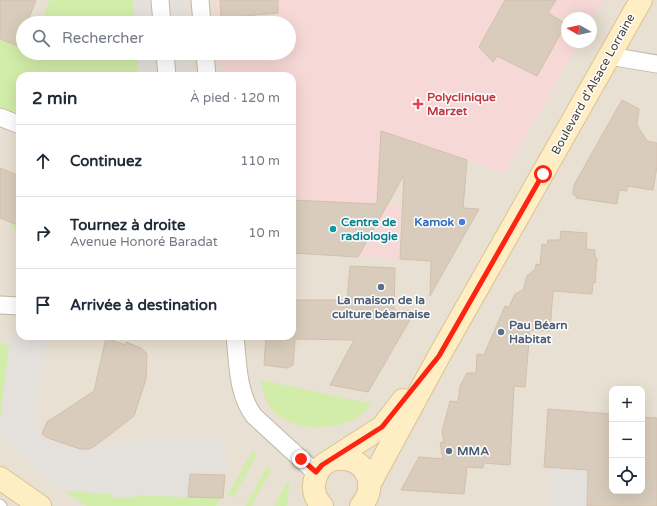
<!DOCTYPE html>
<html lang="fr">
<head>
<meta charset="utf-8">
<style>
	:root { --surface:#fff; --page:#f6f6f7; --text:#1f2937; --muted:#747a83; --line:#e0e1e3 }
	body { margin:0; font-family:"Varela Round",sans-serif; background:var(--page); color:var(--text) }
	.controls { position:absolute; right:12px; bottom:12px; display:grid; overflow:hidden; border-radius:8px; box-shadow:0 4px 16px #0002 }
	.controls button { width:36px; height:36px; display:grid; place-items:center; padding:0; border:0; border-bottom:1px solid var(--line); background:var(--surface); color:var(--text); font:20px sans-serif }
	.compass { position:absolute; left:561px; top:12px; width:36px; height:36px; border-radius:50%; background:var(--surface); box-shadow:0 4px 16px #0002; rotate:279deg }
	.stop { position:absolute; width:12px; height:12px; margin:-9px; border:3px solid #ff2410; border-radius:50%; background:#fff }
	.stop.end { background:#ff2410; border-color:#fff; box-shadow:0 1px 4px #0008 }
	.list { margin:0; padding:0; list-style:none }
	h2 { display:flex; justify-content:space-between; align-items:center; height:52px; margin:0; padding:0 16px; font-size:17px }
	h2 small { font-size:13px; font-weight:400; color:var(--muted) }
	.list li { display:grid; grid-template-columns:26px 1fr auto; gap:12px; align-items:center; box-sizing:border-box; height:72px; padding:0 16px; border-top:1px solid var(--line) }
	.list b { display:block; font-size:15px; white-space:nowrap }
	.list p { margin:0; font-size:13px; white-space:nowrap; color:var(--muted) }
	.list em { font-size:13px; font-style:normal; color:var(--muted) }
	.icon { flex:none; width:22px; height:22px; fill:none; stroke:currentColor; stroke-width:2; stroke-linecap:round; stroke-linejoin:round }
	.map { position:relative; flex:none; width:657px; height:506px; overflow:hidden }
	.search { position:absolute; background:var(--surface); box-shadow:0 4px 16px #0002; left:16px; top:16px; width:280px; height:44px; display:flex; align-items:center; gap:10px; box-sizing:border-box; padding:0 14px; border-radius:22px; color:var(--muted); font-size:15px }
	.panel { position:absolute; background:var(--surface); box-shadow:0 4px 16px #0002; left:16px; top:72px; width:280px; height:268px; border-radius:12px }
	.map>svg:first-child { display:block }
	.residential { fill:#e8e0d2; fill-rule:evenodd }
	.medical { fill:#f6d8d6 }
	.green { fill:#d2eca9 }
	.parking { fill:#e4e1dd }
	.building { fill:#d9ccbc; stroke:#d2c0ab }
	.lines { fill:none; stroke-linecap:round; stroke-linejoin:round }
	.lane-casing { stroke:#c3b8a9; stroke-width:11 }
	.street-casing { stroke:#c3b8a9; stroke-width:19 }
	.secondary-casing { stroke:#dcc391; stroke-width:24 }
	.lane { stroke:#fff; stroke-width:9 }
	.street { stroke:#fff; stroke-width:17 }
	.secondary { stroke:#ffedc3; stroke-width:22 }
	.route { stroke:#ff2410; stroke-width:5 }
	.health-dot { fill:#e0444e; stroke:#fff; stroke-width:1.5 }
	.shop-dot { fill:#3f7fe0; stroke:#fff; stroke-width:1.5 }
	.culture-dot { fill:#0f9aa8; stroke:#fff; stroke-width:1.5 }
	.service-dot { fill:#5c6f8a; stroke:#fff; stroke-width:1.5 }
	.labels { text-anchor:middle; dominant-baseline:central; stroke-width:3; stroke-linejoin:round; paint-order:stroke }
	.street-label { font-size:12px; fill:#473e33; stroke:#fff }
	.health-label { font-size:12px; font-weight:bold; fill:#be3a42; stroke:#fff; text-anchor:start }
	.culture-label { font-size:12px; font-weight:bold; fill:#0d838f; stroke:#fff; text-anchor:start }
	.shop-label { font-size:12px; font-weight:bold; fill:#366cbe; stroke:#fff; text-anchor:end }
	.service-label { font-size:12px; font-weight:bold; fill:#4e5e75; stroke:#fff; text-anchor:start }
</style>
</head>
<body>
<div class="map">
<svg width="657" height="506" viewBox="0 0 657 506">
	<rect width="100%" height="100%" fill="#f4eee4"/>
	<!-- residential -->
	<path class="residential" d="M 0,0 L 657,0 L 657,506 L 0,506 ZM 567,18 L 591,18 L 591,42 L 567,42 ZM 23,23 L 289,23 L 289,53 L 23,53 ZM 20,76 L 292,76 L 292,336 L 20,336 ZM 612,389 L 642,389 L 642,491 L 612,491 Z"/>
	<!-- medical -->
	<path class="medical" d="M 214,0 L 603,0 L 591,21 L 591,18 L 567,18 L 567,42 L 579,42 L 505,173 L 381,131 L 377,204 L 403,205 L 400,259 L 292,253 L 292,76 L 222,76 L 219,53 L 289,53 L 289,23 L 216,23 Z"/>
	<!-- green -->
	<path class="green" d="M 50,0 L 133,0 L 135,23 L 41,23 Z
		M 0,39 L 23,48 L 23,53 L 137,53 L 139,76 L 20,76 L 20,115 L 0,108 Z
		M 10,222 L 20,226 L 20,242 Z
		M 0,343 L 9,346 L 0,421 Z
		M 261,380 L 372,404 C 367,409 363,414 358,417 C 336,431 293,432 274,411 C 265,403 263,391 261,380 Z
		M 252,451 L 257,454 L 233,498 L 228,495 Z
		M 267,467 L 272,470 L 251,506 L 245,506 Z
		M 288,481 L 289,486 L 287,506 L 274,506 Z
		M 63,491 L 112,494 L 112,496 L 134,498 L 135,495 L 220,498 L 216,506 L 88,506 Z"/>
	<!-- parking -->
	<path class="parking" d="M 133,0 L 154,0 L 156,23 L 135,23 Z
		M 167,0 L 183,0 L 185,23 L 169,23 Z
		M 137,53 L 159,53 L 161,76 L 139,76 Z
		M 172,53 L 188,53 L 190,76 L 174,76 Z
		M 11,330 L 20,330 L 20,336 L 36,340 L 48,339 L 34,420 L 39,429 L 48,438 L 80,449 L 89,449 L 95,446 L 161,438 L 225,436 L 225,475 L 190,474 L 188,497 L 135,495 L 134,498 L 112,497 L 112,494 L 63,491 L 0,438 L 0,421 Z
		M 564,409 L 612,414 L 588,458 L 587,506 L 548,506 L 550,467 L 560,468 Z"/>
	<!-- building -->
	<path class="building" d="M 0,0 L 36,0 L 27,23 L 23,23 L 23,34 L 18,46 L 0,39 Z
		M 220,0 L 278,0 L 278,13 L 221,18 Z
		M 505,0 L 556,0 L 548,13 L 566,24 L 537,76 L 497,56 L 493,62 L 479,47 Z
		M 622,100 L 639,109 L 637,125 L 647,141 L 657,143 L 657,166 L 653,190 L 627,186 L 627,191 L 619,190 L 617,204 L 576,198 L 576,195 L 573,195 L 574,185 Z
		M 381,131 L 467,160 L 463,208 L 479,209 L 430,296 L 431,261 L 400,259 L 404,175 L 358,257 L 292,253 L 292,200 L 377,204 Z
		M 0,168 L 20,176 L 20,226 L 0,218 Z
		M 561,231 L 587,233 L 586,249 L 595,250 L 595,257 L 597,258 L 595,283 L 593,282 L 592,294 L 553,291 L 550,331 L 530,330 L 525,387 L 514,386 L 510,465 L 484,463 L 483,468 L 467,467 L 464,494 L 401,490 L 419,457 L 443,459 L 440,443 L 444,442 L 442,432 L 450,401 L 458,402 L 460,386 L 467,373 L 476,373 L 477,354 L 484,355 L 505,306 L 509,307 L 515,294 L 523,290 L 527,276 L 535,269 L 536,264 L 540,265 L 542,244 L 547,245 L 548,240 L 560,240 Z
		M 350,266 L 395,268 L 394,310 L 415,311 L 368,392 L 330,385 L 354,340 L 295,339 L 293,365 L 287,368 L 264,365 L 266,336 L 292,336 L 292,300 L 347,300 Z
		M 106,338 L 125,345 L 126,342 L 141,348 L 147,354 L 146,379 L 134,416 L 95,446 L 89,449 L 80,449 L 48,438 L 42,434 L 47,422 L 94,391 Z
		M 548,409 L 612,414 L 612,491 L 642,491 L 642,417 L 657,418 L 657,506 L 587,506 L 588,470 L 544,467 Z
		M 190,474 L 225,475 L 223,498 L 188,497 Z"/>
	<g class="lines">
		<!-- lane casing -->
		<g class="lane-casing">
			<path id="lane" d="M 0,504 L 2,506"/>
		</g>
		<!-- street casing -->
		<g class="street-casing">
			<path id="street" d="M 160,0 L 162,23
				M 200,0 L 202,23
				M 165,53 L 167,76
				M 205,53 L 207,76
				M 609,56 L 657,64
				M 0,117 L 20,125
				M 0,305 L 20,306
				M 235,336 C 238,363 237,393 254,416 L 316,473"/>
		</g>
		<!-- secondary casing -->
		<g class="secondary-casing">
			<path id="secondary" d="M 331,460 C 361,452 382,482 361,506
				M 0,478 L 40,506
				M 369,485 L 439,356 L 641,0
				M 322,506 C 310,493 312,478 323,465 L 382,427 L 403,400"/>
		</g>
		<!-- lane -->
		<use href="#lane" class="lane"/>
		<!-- street -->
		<use href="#street" class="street"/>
		<!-- secondary -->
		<use href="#secondary" class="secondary"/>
	</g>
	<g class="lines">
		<!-- route -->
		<path class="route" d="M 301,459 L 316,472 L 322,465 L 382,427 L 439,356 L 543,174"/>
	</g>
	<!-- markers -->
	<path class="health-dot" d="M416 98h4v4h4v4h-4v4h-4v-4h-4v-4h4z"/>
	<circle class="shop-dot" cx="462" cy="222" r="4"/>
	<circle class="culture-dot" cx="333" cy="229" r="4"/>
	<g class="service-dot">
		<circle cx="381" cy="287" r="4"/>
		<circle cx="501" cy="332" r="4"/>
		<circle cx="449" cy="451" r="4"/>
	</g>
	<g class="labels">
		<!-- street labels -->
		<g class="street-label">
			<text transform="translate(593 84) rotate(-61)">Boulevard d'Alsace Lorraine</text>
		</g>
		<!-- health labels -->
		<g class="health-label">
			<text x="427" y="97">Polyclinique<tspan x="427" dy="14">Marzet</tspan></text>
		</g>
		<!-- culture labels -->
		<g class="culture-label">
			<text x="341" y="222">Centre de<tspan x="341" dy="14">radiologie</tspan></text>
		</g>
		<!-- shop labels -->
		<g class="shop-label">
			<text x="454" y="222">Kamok</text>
		</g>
		<!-- service labels -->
		<g class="service-label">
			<text x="381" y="300" text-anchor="middle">La maison de la<tspan x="381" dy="14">culture béarnaise</tspan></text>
			<text x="509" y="325">Pau Béarn<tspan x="509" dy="14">Habitat</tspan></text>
			<text x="457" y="451">MMA</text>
		</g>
	</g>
</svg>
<div class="controls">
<button>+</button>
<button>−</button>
<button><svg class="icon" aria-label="locate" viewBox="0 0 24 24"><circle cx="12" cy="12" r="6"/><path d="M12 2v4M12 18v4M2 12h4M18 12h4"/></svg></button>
</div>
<svg class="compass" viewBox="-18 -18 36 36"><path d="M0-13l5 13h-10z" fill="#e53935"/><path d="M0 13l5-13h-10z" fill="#747a83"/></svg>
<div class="stop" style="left:543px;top:174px"></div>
<div class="stop end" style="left:301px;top:459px"></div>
<div class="search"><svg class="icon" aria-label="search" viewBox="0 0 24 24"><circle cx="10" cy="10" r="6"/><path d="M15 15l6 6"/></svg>Rechercher</div>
<section class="panel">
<h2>2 min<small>À pied · 120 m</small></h2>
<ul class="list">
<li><svg class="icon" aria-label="ahead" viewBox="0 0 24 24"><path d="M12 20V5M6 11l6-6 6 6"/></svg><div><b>Continuez</b></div><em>110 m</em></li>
<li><svg class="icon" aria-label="right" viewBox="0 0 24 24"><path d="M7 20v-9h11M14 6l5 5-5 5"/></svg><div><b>Tournez à droite</b><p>Avenue Honoré Baradat</p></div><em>10 m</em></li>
<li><svg class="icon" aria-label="arrive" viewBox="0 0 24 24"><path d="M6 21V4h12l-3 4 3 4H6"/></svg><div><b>Arrivée à destination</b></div></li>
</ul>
</section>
</div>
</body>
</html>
